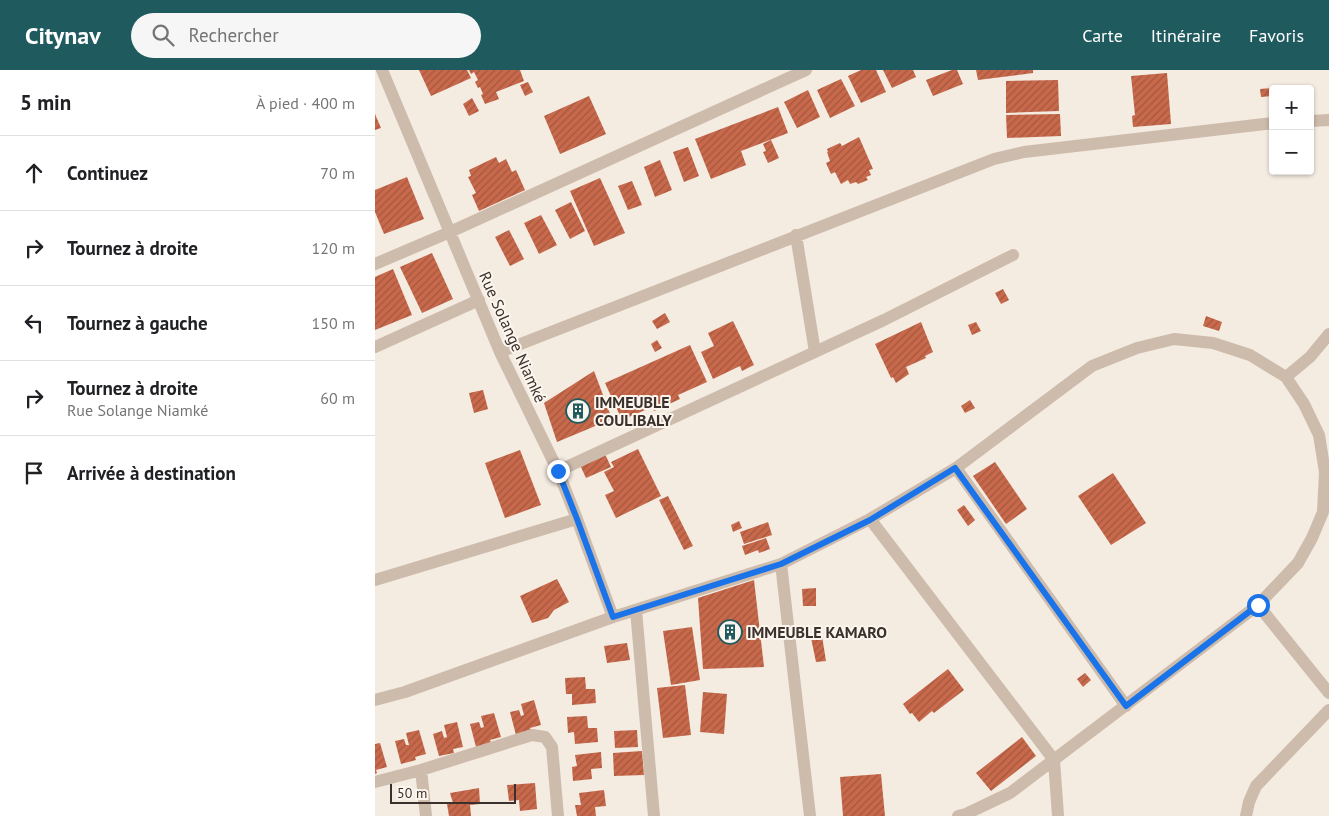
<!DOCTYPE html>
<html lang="fr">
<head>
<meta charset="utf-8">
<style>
	:root { --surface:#fff; --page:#f6f6f6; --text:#202124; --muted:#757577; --line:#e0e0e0; --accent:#1f5a5e }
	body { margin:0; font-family:"PT Sans",sans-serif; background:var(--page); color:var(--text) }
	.controls { position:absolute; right:15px; top:15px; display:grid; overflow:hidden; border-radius:5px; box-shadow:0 1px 4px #0004 }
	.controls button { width:45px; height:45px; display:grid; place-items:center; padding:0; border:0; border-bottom:1px solid var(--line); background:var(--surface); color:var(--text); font:25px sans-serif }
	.scale { position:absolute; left:15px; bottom:12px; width:126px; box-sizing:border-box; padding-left:5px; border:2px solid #3b302b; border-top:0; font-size:14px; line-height:18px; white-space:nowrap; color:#3b302b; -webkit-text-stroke:4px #fbf5ee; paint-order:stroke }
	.stop { position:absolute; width:15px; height:15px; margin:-11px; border:4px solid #1a73e8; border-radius:50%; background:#fff }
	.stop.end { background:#1a73e8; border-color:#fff; box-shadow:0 1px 5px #0008 }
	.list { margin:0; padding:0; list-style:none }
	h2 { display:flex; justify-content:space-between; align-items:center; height:65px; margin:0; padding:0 20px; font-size:21px }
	h2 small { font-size:16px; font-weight:400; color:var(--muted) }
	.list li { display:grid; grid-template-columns:32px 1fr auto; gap:15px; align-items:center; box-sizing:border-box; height:75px; padding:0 20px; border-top:1px solid var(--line) }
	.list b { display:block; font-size:19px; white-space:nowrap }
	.list p { margin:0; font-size:16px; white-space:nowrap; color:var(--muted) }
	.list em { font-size:16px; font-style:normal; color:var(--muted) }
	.icon { flex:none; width:28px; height:28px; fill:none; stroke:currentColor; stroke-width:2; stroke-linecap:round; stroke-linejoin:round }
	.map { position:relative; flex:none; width:954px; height:746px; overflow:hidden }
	header { display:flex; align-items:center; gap:30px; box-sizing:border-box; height:70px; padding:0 25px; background:var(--accent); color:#fff }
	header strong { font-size:24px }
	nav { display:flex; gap:28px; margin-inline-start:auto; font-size:18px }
	.search { width:350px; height:45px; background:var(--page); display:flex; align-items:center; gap:12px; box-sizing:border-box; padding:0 18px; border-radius:28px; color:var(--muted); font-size:19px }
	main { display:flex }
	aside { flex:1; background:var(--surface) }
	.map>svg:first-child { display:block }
	.building { fill:url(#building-hatch) }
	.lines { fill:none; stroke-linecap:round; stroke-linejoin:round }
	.street { stroke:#cdbbac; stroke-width:12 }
	.route { stroke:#1a73e8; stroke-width:6 }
	.labels { text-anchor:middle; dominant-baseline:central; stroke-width:4; stroke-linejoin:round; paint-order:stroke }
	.street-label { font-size:16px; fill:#3b302b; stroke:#fbf5ee }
	.poi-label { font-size:16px; font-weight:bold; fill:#3b302b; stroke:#fbf5ee; text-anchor:start }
</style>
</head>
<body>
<header>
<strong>Citynav</strong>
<div class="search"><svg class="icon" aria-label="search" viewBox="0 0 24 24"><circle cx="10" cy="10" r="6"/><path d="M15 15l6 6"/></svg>Rechercher</div>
<nav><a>Carte</a><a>Itinéraire</a><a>Favoris</a></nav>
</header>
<main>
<aside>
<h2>5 min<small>À pied · 400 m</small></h2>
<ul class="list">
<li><svg class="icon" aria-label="ahead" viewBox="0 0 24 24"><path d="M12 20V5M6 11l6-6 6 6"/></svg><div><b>Continuez</b></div><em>70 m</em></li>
<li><svg class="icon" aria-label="right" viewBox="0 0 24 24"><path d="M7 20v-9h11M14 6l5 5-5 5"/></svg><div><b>Tournez à droite</b></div><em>120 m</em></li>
<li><svg class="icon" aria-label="left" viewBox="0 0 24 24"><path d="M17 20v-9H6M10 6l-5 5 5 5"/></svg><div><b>Tournez à gauche</b></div><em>150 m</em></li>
<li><svg class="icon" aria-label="right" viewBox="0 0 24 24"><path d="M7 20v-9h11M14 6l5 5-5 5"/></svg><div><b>Tournez à droite</b><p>Rue Solange Niamké</p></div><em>60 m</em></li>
<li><svg class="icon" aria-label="arrive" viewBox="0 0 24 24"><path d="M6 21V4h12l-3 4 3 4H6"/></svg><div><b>Arrivée à destination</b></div></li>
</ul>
</aside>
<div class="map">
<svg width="954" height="746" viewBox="0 0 954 746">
	<defs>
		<pattern id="building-hatch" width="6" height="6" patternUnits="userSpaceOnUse" patternTransform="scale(1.25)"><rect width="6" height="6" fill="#c8694b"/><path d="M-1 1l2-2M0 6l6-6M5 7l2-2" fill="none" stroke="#a4573f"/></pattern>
	</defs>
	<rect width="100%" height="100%" fill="#f4ebe1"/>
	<!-- building -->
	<path class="building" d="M 44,0 L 92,0 L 96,8 L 56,26 Z
		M 94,0 L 145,0 L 149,11 L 121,22 L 124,29 L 110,34 L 106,25 L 108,24 L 105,17 L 103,18 L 100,12 L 103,10 L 99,2 L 96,4 Z
		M 486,0 L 501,0 L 511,22 L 486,33 L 473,6 Z
		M 508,0 L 538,0 L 541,7 L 517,18 Z
		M 577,0 L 582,0 L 588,14 L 558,26 L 551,10 Z
		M 601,0 L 658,0 L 658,3 L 603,10 Z
		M 792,3 L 796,54 L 758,57 L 757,46 L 760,45 L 756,6 Z
		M 466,9 L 480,36 L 455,48 L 442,20 Z
		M 683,10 L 684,41 L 631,43 L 631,11 Z
		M 153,12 L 158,22 L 150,26 L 145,15 Z
		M 898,18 L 898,26 L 886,27 L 885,19 Z
		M 433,20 L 445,47 L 422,58 L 409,32 Z
		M 214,26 L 231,64 L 185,84 L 169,46 Z
		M 97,28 L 104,41 L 94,46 L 88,34 Z
		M 403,37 L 413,63 L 366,81 L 371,95 L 336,109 L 320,69 Z
		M 0,44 L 6,58 L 0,60 Z
		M 685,44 L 686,66 L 632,68 L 631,45 Z
		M 484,67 L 498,99 L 494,100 L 496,105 L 491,107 L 493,110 L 483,114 L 481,112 L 475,114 L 473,110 L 466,114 L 460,102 L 456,104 L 451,93 L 455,91 L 452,82 L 453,82 L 452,79 L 465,73 L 467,76 Z
		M 396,70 L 404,88 L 393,93 L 388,82 L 391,81 L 388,74 Z
		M 313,77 L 324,106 L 309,112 L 298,82 Z
		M 121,87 L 124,93 L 131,89 L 137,102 L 141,100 L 150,120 L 104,141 L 97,125 L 101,123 L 93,107 L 96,106 L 94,100 Z
		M 285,90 L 297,120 L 280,127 L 269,97 Z
		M 32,107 L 49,149 L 9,164 L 0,142 L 0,120 Z
		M 225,108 L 250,163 L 219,176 L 195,121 Z
		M 257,111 L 267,135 L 253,140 L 243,116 Z
		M 196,132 L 210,161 L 195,169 L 180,140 Z
		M 166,145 L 182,175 L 164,184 L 149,153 Z
		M 134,160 L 149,189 L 135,196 L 120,167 Z
		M 57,183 L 78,229 L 47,243 L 25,197 Z
		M 18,199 L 37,245 L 0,260 L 0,207 Z
		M 628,219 L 634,230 L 626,234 L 620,223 Z
		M 290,243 L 295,252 L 282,259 L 277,251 Z
		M 831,246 L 847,252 L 844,261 L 828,256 Z
		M 358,251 L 379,295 L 367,301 L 365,296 L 338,309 L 326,282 L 339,276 L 333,263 Z
		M 546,252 L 558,282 L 550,286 L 551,288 L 531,297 L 534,304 L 521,313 L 518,307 L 516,308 L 500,274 Z
		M 601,252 L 606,261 L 597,265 L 593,255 Z
		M 282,270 L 287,278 L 280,282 L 276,274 Z
		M 315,275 L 332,312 L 303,325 L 305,329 L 279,341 L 277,337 L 247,350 L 230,313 Z
		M 219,301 L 237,349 L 182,372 L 169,333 Z
		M 108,320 L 113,339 L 99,343 L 94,323 Z
		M 595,330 L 600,338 L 590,343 L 586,336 Z
		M 263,379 L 286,426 L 241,448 L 230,425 L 239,421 L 229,402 L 239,397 L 236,392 Z
		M 145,380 L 166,435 L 130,448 L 110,393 Z
		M 230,384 L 236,397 L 211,408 L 205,395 Z
		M 620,392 L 652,439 L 631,454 L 598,406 Z
		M 738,403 L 771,453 L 736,475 L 703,426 Z
		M 293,426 L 318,476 L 309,480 L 284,430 Z
		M 589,435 L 600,450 L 593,456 L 582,440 Z
		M 364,451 L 367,458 L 358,462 L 356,455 Z
		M 393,452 L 397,465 L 369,474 L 365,462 Z
		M 391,468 L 395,479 L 384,483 L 383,480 L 370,485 L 367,476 Z
		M 182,509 L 194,532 L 179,540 L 173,548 L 157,553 L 145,526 Z
		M 379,510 L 389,597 L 328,599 L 323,528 Z
		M 441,518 L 441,536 L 428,536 L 427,519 Z
		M 317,557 L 325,610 L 296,615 L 288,561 Z
		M 447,566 L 451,591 L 441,592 L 436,568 Z
		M 252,573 L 255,590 L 232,593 L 229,576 Z
		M 573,599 L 589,620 L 559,643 L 557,641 L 544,652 L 537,643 L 535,644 L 528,634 Z
		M 710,603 L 716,610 L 708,617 L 702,609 Z
		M 210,607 L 211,619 L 220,619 L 221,633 L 197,635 L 197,624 L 191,624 L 190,608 Z
		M 310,615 L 316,665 L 288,668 L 282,618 Z
		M 328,622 L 352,624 L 349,664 L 325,662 Z
		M 159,630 L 166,655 L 155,658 L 156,661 L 141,665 L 135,642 L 144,640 L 146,646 L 149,645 L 146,634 Z
		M 119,643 L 126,667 L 115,670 L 116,673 L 101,677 L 95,654 L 104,652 L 106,658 L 109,657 L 106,646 Z
		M 212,646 L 213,658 L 222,658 L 223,672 L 200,674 L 199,662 L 193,663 L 192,647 Z
		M 82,652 L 88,677 L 78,679 L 79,683 L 64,686 L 58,664 L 67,661 L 69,668 L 72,667 L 69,655 Z
		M 44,660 L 51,684 L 40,687 L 41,690 L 26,694 L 20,671 L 29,669 L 31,675 L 34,675 L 31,663 Z
		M 262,660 L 263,677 L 240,678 L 239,661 Z
		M 647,667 L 661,686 L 616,721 L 601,703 Z
		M 5,673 L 12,697 L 1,700 L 2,703 L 0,704 L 0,674 Z
		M 267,681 L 269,705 L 239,706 L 238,683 Z
		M 226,682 L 227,698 L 216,699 L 217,709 L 198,711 L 197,697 L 202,696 L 200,685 Z
		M 506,704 L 510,746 L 468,746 L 465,707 Z
		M 160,713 L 162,739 L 145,741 L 144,730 L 134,731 L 132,715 Z
		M 104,718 L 105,734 L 95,735 L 96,746 L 74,746 L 72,734 L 78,733 L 75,723 Z
		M 229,720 L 231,736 L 220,737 L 221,746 L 202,746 L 200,735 L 206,735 L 204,723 Z"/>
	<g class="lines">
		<!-- street -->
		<path class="street" d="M 7,0 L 125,282 L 183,401 L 202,449 L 238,547
			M 935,51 L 954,50
			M 421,165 L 440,282
			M 0,194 L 75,162 L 431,0
			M 0,277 L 104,230
			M 125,282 L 619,89 L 649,82 L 898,53
			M 581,398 L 751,636
			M 183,401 L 509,250 L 638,185
			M 495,449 L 679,690 L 683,746
			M 406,494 L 435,746
			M 0,510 L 202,449
			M 883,535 L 954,623
			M 261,540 L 279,746
			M 0,630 L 30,622 L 238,547 L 406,494 L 495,449 L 581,398 L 717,296 L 762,278 L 799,269 L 838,273 L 875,285 L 911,307
			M 46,700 L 51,746
			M 0,712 L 46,700 L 157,665 L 170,667 L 177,677 L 183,746
			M 583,746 L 591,744 L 635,723 L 883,535 L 923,493 L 937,468 L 948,442 L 950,402 L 944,365 L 929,334 L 911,307 L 935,287 L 954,264
			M 871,746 L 874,732 L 881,716 L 954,640"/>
	</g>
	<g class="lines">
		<!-- route -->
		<path class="route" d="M 183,401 L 202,449 L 238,547 L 406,494 L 495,450 L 580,398 L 751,636 L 883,535"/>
	</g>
	<!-- icons -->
	<defs>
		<g id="building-ring" transform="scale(1.25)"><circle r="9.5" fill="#fbf5ee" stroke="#1f5a5e" stroke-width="1.5"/><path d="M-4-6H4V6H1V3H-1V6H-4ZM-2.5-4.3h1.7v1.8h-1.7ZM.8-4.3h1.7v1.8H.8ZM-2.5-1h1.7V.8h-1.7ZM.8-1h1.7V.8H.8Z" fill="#1f5a5e"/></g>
	</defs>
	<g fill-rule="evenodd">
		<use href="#building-ring" x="203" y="341"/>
		<use href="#building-ring" x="355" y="562"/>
	</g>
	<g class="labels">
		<!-- street labels -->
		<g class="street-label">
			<text transform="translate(138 267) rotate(66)">Rue Solange Niamké</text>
		</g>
		<!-- poi labels -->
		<g class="poi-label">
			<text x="220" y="332">IMMEUBLE<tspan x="220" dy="18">COULIBALY</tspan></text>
			<text x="372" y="562">IMMEUBLE KAMARO</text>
		</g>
	</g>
</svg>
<div class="controls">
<button>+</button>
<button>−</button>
</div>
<div class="scale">50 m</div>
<div class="stop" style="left:883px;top:535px"></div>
<div class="stop end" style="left:183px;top:401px"></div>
</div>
</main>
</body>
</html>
